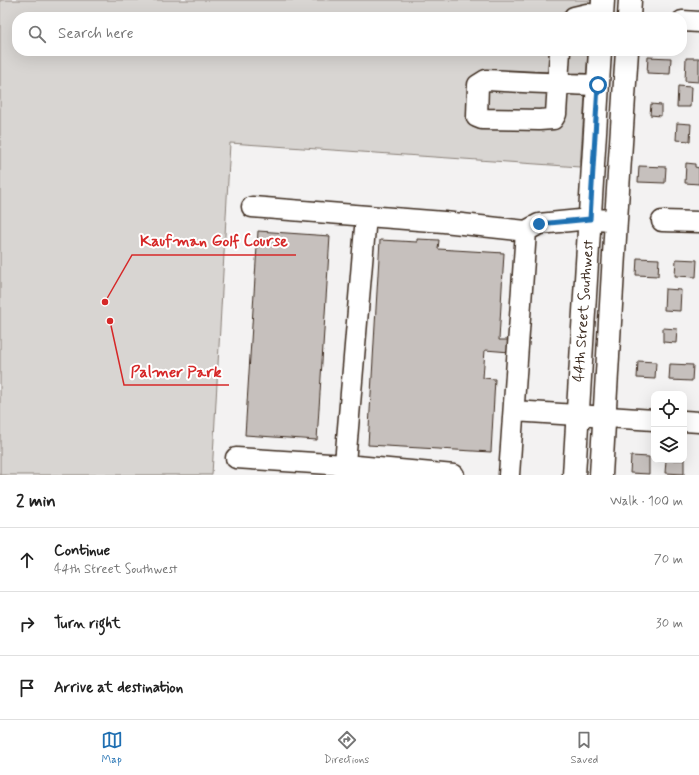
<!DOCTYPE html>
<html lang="en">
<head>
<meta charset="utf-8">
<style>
	:root { --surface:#fff; --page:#f2f2f2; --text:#222; --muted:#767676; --line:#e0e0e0; --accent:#1f6fb2 }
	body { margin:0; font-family:Mynerve,sans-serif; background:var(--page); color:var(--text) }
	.controls { position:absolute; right:12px; bottom:12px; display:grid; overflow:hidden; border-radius:8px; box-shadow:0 4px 16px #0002 }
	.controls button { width:36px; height:36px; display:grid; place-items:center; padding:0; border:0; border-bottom:1px solid var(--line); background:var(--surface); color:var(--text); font:20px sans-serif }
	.stop { position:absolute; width:12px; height:12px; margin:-9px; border:3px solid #1f6fb2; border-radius:50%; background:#fff }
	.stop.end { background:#1f6fb2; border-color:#fff; box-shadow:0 1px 4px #0008 }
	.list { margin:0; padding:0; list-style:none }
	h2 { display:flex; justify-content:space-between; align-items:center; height:52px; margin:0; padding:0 16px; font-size:17px }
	h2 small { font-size:13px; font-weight:400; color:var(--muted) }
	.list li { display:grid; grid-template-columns:26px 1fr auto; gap:12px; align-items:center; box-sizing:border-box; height:64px; padding:0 16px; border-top:1px solid var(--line) }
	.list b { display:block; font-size:15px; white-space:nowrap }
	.list p { margin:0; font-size:13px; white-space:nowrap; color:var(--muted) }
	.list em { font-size:13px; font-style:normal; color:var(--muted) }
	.icon { flex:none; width:22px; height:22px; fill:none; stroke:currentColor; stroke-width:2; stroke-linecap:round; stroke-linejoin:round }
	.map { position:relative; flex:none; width:699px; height:475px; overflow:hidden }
	.search { position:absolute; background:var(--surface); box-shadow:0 4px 16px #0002; left:12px; right:12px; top:12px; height:44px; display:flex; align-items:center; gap:10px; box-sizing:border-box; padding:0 14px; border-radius:16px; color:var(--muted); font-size:15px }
	.sheet { height:244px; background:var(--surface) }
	nav { display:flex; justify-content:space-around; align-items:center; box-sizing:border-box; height:56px; border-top:1px solid var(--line); background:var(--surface); font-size:11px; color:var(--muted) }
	nav a { display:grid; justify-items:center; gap:2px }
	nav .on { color:var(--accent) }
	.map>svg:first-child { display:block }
	.green { fill:#d8d5d2; stroke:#8a8078 }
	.building { fill:#c6c0bd; stroke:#3b2a1e }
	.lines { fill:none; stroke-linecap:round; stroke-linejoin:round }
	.minor-casing { stroke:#3b2a1e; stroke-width:23 }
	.major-casing { stroke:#3b2a1e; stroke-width:25 }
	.minor { stroke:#fff; stroke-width:20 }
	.major { stroke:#fff; stroke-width:22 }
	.route { stroke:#1f6fb2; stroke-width:5 }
	.labels { text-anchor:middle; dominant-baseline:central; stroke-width:4; stroke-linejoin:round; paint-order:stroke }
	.street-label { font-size:15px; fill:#3b2a1e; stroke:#fff }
	.leader { fill:none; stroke:#d62828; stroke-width:1.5 }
	.callout-dot { fill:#d62828; stroke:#fff; stroke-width:1.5 }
	.callout-label { font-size:16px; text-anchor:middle; font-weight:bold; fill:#d62828; stroke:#fff; stroke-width:4; stroke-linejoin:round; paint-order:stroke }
</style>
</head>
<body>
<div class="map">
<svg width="699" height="475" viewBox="0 0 699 475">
	<rect width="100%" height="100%" fill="#f3f2f2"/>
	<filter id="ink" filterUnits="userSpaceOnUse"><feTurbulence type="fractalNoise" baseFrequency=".025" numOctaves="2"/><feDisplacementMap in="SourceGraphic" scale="8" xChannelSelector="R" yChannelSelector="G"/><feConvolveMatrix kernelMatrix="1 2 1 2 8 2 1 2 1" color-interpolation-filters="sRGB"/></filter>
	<g filter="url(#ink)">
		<!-- green -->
		<path class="green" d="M 0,0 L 591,0 L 590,17 L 17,17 L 17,51 L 588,51 L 580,167 L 230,143 L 212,475 L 0,475 Z"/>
		<!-- building -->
		<path class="building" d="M 648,57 L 671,58 L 670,74 L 647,73 Z
			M 686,58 L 699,58 L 699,82 L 685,81 Z
			M 678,86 L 691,87 L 690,107 L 677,107 Z
			M 651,104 L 661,105 L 661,116 L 650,115 Z
			M 677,123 L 691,124 L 690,141 L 676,140 Z
			M 686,163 L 695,164 L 695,167 L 699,168 L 699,184 L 685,183 Z
			M 639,166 L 666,167 L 665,183 L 638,182 Z
			M 258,231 L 330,236 L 317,440 L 245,435 Z
			M 417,239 L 439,240 L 438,249 L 504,253 L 499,340 L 510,340 L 510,352 L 485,350 L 483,378 L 495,379 L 491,452 L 368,445 L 380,240 L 417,242 Z
			M 637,258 L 659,259 L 658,276 L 636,275 Z
			M 676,259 L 697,260 L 696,277 L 675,276 Z
			M 665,289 L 681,290 L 680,311 L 664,310 Z
			M 663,328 L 677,329 L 676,343 L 663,342 Z
			M 638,361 L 656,362 L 655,379 L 637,378 Z
			M 670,364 L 693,365 L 692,381 L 669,380 Z
			M 631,456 L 649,457 L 649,474 L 630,473 Z
			M 684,458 L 684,474 L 665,473 L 666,460 L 684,460 Z"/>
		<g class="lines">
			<!-- minor casing -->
			<g class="minor-casing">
				<path id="minor" d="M 574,17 L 587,14 L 602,15
					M 682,21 L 699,22
					M 560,51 L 556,114 L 553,119 L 539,120 L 482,119 L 477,117 L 478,85 L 486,80 C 524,82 561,84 598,85
					M 252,207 L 444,222 L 526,231 L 539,224 L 590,219 L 616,220
					M 662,221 L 699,222
					M 514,411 L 654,420
					M 684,421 L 699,422
					M 236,458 L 345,465 L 454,475
					M 344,475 L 366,216
					M 509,475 L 526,231"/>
			</g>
			<!-- major casing -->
			<g class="major-casing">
				<path id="major" d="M 602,17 L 603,0
					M 629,17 L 630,0
					M 574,475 L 600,51
					M 601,475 L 616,220 L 627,51"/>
			</g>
			<!-- minor -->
			<use href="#minor" class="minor"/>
			<!-- major -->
			<use href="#major" class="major"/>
		</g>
	</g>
	<g class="lines" filter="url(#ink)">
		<!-- route -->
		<path class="route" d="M 539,224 L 590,219 L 598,85"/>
	</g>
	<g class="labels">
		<!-- street labels -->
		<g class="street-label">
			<text transform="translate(584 311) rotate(-86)">44th Street Southwest</text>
		</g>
	</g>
	<!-- callouts -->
	<path class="leader" d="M105 302L132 255H296M110 321L124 385H229"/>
	<g class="callout-dot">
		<circle cx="105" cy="302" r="4"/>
		<circle cx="110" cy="321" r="4"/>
	</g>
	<g class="callout-label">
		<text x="214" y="246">Kaufman Golf Course</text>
		<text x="176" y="377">Palmer Park</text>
	</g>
</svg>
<div class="controls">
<button><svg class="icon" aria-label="locate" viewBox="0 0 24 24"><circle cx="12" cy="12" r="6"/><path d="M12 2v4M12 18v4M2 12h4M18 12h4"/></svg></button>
<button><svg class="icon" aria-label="layers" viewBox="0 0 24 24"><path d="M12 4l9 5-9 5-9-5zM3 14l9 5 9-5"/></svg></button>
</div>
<div class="stop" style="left:598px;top:85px"></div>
<div class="stop end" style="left:539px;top:224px"></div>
<div class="search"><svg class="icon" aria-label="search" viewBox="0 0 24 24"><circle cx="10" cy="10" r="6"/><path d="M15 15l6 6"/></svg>Search here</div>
</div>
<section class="sheet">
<h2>2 min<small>Walk · 100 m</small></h2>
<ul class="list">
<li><svg class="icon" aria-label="ahead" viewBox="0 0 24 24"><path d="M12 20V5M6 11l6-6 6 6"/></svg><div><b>Continue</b><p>44th Street Southwest</p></div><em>70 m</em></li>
<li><svg class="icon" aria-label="right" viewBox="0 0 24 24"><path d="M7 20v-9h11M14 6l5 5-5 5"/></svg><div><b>Turn right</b></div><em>30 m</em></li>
<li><svg class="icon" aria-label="arrive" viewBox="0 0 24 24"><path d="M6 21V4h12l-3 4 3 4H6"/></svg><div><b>Arrive at destination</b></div></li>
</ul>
</section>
<nav>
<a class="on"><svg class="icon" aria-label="map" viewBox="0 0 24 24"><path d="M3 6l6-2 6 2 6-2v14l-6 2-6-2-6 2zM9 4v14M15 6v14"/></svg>Map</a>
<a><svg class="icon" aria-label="directions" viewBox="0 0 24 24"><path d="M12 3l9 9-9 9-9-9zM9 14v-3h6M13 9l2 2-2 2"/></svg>Directions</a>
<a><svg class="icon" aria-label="saved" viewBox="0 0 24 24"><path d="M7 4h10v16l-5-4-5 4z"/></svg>Saved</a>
</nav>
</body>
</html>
